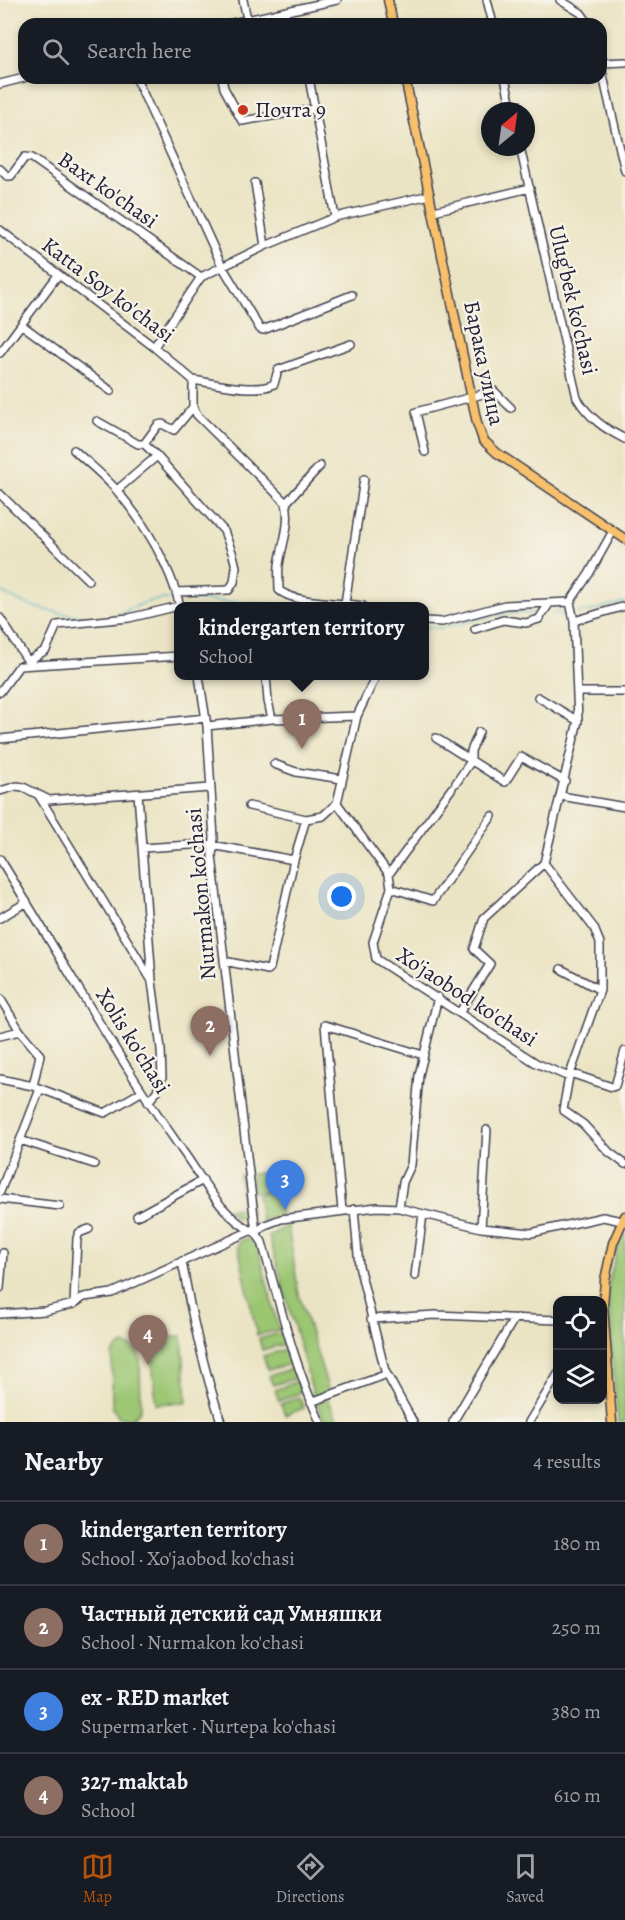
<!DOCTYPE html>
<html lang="en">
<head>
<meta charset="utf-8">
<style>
	:root { --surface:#171b24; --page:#20242c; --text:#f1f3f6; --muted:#9ea1a6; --line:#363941; --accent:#b45309 }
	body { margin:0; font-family:Alegreya,serif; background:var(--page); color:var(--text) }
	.controls { position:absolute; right:18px; bottom:18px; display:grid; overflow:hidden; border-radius:12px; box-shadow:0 3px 9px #0003 }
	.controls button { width:54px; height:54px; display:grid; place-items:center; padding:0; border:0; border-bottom:2px solid var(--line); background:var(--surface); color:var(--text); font:30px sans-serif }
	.compass { position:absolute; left:481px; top:102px; width:54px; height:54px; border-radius:50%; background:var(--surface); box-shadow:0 3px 9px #0003; rotate:29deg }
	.you { position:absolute; left:342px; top:897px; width:21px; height:21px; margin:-15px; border:4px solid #fff; border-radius:50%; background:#1a73e8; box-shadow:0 0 0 9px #1a73e833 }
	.badge { display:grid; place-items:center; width:39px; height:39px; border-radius:50%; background:var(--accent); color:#fff; font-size:20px; font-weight:700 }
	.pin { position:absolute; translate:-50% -50px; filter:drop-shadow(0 2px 3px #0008) }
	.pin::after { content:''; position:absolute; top:32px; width:21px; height:18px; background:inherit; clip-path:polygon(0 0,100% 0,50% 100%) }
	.popup { position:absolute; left:174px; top:602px; width:255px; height:78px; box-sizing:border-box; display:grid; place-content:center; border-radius:12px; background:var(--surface); filter:drop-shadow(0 2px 4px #0005); font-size:20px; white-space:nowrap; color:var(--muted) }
	.popup b { font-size:22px; color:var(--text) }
	.popup::after { content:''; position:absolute; left:50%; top:100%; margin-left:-12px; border:12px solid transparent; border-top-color:var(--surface) }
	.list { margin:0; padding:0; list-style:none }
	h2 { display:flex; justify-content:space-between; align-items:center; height:78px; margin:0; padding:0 24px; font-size:26px }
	h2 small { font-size:20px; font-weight:400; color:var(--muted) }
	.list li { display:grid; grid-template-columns:39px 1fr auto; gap:18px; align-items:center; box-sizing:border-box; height:84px; padding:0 24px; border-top:2px solid var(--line) }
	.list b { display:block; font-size:22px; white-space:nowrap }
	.list p { margin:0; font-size:20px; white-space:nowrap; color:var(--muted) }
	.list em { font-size:20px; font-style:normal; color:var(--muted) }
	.icon { flex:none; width:33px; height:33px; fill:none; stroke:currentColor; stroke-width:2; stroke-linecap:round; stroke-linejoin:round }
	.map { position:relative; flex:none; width:625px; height:1422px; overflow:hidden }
	.search { position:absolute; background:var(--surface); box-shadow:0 3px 9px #0003; left:18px; right:18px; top:18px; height:66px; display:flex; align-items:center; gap:15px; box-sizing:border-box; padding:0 21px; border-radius:18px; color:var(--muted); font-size:22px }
	.sheet { height:414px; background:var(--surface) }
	nav { display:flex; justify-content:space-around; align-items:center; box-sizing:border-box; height:84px; border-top:2px solid var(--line); background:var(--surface); font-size:16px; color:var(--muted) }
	nav a { display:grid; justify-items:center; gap:3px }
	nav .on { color:var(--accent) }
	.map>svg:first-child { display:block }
	.green { fill:#9bc672; stroke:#5e7456; stroke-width:1.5 }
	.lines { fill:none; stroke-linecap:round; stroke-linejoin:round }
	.stream { stroke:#4ab7c4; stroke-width:1.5 }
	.minor-casing { stroke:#403f50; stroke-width:10 }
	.major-casing { stroke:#403f50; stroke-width:11 }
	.minor { stroke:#fff; stroke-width:7 }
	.major { stroke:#f7c06c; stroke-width:8 }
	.poi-dot { fill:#c8321e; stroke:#f7f3e8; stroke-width:2 }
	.labels { text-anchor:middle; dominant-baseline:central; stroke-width:4.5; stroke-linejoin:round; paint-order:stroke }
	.poi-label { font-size:22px; fill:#22223b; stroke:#f7f3e8; text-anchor:start }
	.street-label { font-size:22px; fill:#22223b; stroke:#f7f3e8 }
</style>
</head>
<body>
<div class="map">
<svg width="625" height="1422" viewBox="0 0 625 1422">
	<rect width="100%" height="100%" fill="#f7f3e8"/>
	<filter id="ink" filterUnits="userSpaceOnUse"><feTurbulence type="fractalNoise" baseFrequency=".0167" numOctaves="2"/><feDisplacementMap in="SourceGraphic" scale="12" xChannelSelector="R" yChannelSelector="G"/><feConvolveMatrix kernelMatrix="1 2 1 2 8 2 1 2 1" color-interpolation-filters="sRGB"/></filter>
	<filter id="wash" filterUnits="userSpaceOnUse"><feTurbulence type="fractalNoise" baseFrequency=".008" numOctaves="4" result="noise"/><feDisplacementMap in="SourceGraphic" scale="24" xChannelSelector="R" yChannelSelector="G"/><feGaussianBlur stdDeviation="1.35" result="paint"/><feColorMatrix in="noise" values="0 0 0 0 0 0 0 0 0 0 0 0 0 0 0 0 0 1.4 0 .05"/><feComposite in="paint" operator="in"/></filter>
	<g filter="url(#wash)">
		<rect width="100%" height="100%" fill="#ebe4c4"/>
		<!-- green -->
		<path class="green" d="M 270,1172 L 272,1191 L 253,1192 L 251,1174 Z
			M 247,1173 L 251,1216 L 246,1217 L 246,1219 L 234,1217 L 227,1209 L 242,1208 L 239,1175 Z
			M 277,1191 L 281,1216 L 261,1221 L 257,1194 Z
			M 288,1225 L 299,1295 L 329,1391 L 314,1397 L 269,1236 Z
			M 625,1225 L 625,1422 L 618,1422 L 608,1312 L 609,1282 L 620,1233 Z
			M 247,1239 L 252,1239 L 257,1244 L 279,1330 L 257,1335 L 238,1246 L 240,1240 Z
			M 280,1333 L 285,1344 L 262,1350 L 259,1339 Z
			M 182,1336 L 187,1402 L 156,1404 L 150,1338 Z
			M 125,1345 L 135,1349 L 140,1359 L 141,1409 C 135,1419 127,1421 118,1416 L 112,1406 L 112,1355 L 119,1347 Z
			M 286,1349 L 291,1364 L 268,1370 L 263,1356 Z
			M 293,1368 L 296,1378 L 273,1385 L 269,1376 Z
			M 297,1381 L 301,1392 L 279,1401 L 275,1390 Z
			M 299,1397 L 304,1408 L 285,1415 L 281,1404 Z
			M 327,1398 L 339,1422 L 325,1422 L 316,1403 Z"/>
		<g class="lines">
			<!-- stream -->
			<path class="stream" d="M 0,591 C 27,609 62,614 93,618
				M 181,599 L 294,606
				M 550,613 L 569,614
				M 577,613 L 591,611 L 625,602
				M 110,617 C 138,608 143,598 176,599
				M 425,627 L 440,628 L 503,613 L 539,613"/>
		</g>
	</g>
	<g filter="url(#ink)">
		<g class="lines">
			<!-- minor casing -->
			<g class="minor-casing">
				<path id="minor" d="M 243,0 L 247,19
					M 487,0 L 493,24
					M 560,0 L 581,13 L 589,24
					M 228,24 L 337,0
					M 601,63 L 625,62
					M 601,67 L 625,171
					M 136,78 L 222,266 L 260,329 L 263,330 L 352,295
					M 222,78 L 224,88 L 242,121 L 314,109
					M 309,78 L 335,217
					M 505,78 L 512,111
					M 0,84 L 24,78
					M 520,147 L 577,398 C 589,418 605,429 625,439
					M 0,169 L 7,176 L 11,176 L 25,157 L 32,158 L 201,277
					M 255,183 L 265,246
					M 434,211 L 530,188
					M 0,230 L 154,347 L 193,380
					M 22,325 L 111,391
					M 154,347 L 201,277 L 265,246 L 335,217 L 430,195
					M 0,353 L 58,275
					M 193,380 L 193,407 L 197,415 L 286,503 C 291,525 282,544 279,565 C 278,573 279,582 279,590 C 294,604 340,602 363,606
					M 193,380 C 214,383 255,394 274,384 L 278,370 L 351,344
					M 97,421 L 138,444 L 144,444
					M 74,450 C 89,464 106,477 118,492 C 145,524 170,565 180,606
					M 425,452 L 416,412 L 494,391 L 511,408
					M 157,456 L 224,531 L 233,555 L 236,567 L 234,582 L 229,590 L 176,592
					M 117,490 L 157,456 L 144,444 L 158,425 L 162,424 L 174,430 L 193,407
					M 0,494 L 88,580
					M 286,503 L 320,466
					M 345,603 L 364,479
					M 0,618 L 29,663
					M 425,621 L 442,622 L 505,605 L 570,602 L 589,574 L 613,531
					M 574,621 L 625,606
					M 475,629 L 503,620 L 526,623 L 539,619 L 549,604
					M 28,661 L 46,650 L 57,625 L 129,618 L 179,606
					M 199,676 L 207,726 L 214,838 L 212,856 L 256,1233 L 262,1242 C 279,1302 294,1364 320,1422
					M 266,676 L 268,701 L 272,719
					M 0,692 L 19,666 L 179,656
					M 578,692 L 625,692
					M 538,697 L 578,721
					M 207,726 L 272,719 L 357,716
					M 436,738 L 505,782 L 521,757 L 565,781
					M 0,739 L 206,718
					M 274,764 L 296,772 L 342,779
					M 456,783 L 471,761 L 471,751 L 479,732
					M 0,791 L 17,786 L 23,787 L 49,800 L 210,788
					M 138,794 L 152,980
					M 39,796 L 152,981 L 161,1049 L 162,1078 L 157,1091 L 148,1102
					M 561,796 L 625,807
					M 337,803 L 389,874 L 391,888 L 373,942 L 376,959 L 536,1063 L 569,1077
					M 249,806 L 306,819
					M 142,848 L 206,844 L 294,860
					M 0,859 C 61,957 117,1058 184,1153 C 204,1181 222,1218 256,1233
					M 544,863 L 594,928 L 600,943 L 600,990 L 569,1077 L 563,1110 L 583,1124 L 609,1152 L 625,1164
					M 389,874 L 452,788
					M 391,888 L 433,901 L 492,816
					M 0,918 L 27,902
					M 224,961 L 268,970 L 270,968 L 294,860 L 306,819 L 323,816 L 337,803 L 357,716 L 376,676
					M 561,969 L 600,990
					M 0,998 L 20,1031 L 40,1055 L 33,1086
					M 460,1012 L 490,964 L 474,949 L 484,918 L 544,863 L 578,721 L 574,621 L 570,602
					M 0,1036 L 20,1031
					M 570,1073 L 612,1087 L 615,1086 L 625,1051
					M 0,1079 L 33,1086 L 105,1113 L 141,1092
					M 20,1140 L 94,1164
					M 0,1192 L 40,1089
					M 0,1199 L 60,1206
					M 399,1208 L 403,1182 L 411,1165 L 419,1075 L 438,997
					M 354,1209 L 359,1266 L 385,1371 L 413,1422
					M 342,1210 L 325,1025 L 423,1055
					M 137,1216 L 203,1180
					M 481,1228 L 487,1130
					M 256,1233 L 265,1225 L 281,1219 L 377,1207 L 399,1208 L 481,1228 L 531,1233 L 603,1217 L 622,1221
					M 182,1261 C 191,1316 204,1369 221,1422
					M 415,1276 L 423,1214
					M 0,1288 L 3,1253
					M 74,1304 L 77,1238 L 79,1233 L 89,1229
					M 0,1314 L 45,1311 L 74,1304 L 84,1297 L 112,1293 L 250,1231
					M 371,1319 L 435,1315 L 558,1320
					M 311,1402 L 382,1376
					M 453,1422 L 514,1319
					M 529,1422 L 558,1374"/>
			</g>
			<!-- major casing -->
			<g class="major-casing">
				<path id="major" d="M 388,0 L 393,24
					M 405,78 L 477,423 L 483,440 L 497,453 L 625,539
					M 612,1422 L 603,1306 L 605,1280 L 613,1243 L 625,1216"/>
			</g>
			<!-- minor -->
			<use href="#minor" class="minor"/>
			<!-- major -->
			<use href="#major" class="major"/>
		</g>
	</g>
	<!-- markers -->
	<circle class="poi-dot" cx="243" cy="110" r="6"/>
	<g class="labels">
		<!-- poi labels -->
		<g class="poi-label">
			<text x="255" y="110">Почта 9</text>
		</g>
		<!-- street labels -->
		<g class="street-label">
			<text transform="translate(108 190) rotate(35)">Baxt ko'chasi</text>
			<text transform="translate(108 290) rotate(37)">Katta Soy ko'chasi</text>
			<text transform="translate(573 300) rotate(77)">Ulug'bek ko'chasi</text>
			<text transform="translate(484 363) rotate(78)">Барака улица</text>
			<text transform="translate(201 894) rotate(-95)">Nurmakon ko'chasi</text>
			<text transform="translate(467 997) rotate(33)">Xo'jaobod ko'chasi</text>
			<text transform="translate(133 1041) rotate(58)">Xolis ko'chasi</text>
		</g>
	</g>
</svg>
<div class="controls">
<button><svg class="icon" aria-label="locate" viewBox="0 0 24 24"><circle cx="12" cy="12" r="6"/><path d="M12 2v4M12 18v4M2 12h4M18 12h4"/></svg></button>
<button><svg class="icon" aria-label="layers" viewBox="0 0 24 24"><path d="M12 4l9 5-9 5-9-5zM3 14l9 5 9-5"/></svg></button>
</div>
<svg class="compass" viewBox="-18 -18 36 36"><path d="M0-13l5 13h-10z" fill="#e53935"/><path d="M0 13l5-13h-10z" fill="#9ea1a6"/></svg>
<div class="you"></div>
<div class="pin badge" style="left:302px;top:749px;background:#8d6e63">1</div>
<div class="popup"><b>kindergarten territory</b>School</div>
<div class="pin badge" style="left:210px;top:1056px;background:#8d6e63">2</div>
<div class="pin badge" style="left:285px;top:1210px;background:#3f7fe0">3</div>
<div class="pin badge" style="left:148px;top:1365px;background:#8d6e63">4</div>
<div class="search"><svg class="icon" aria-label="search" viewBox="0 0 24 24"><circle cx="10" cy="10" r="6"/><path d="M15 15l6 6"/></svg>Search here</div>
</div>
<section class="sheet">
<h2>Nearby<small>4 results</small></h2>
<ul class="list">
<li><span class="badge" style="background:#8d6e63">1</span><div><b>kindergarten territory</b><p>School · Xo'jaobod ko'chasi</p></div><em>180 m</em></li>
<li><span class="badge" style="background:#8d6e63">2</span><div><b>Частный детский сад Умняшки</b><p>School · Nurmakon ko'chasi</p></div><em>250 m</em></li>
<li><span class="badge" style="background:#3f7fe0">3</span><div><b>ex - RED market</b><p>Supermarket · Nurtepa ko'chasi</p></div><em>380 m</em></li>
<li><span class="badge" style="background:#8d6e63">4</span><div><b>327-maktab</b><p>School</p></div><em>610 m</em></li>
</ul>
</section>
<nav>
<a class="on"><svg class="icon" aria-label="map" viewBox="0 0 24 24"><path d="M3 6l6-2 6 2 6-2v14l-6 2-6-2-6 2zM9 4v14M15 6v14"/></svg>Map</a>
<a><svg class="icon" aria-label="directions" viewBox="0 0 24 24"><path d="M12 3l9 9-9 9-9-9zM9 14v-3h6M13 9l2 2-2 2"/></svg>Directions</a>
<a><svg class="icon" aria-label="saved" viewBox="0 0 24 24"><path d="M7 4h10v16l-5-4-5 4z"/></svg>Saved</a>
</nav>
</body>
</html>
